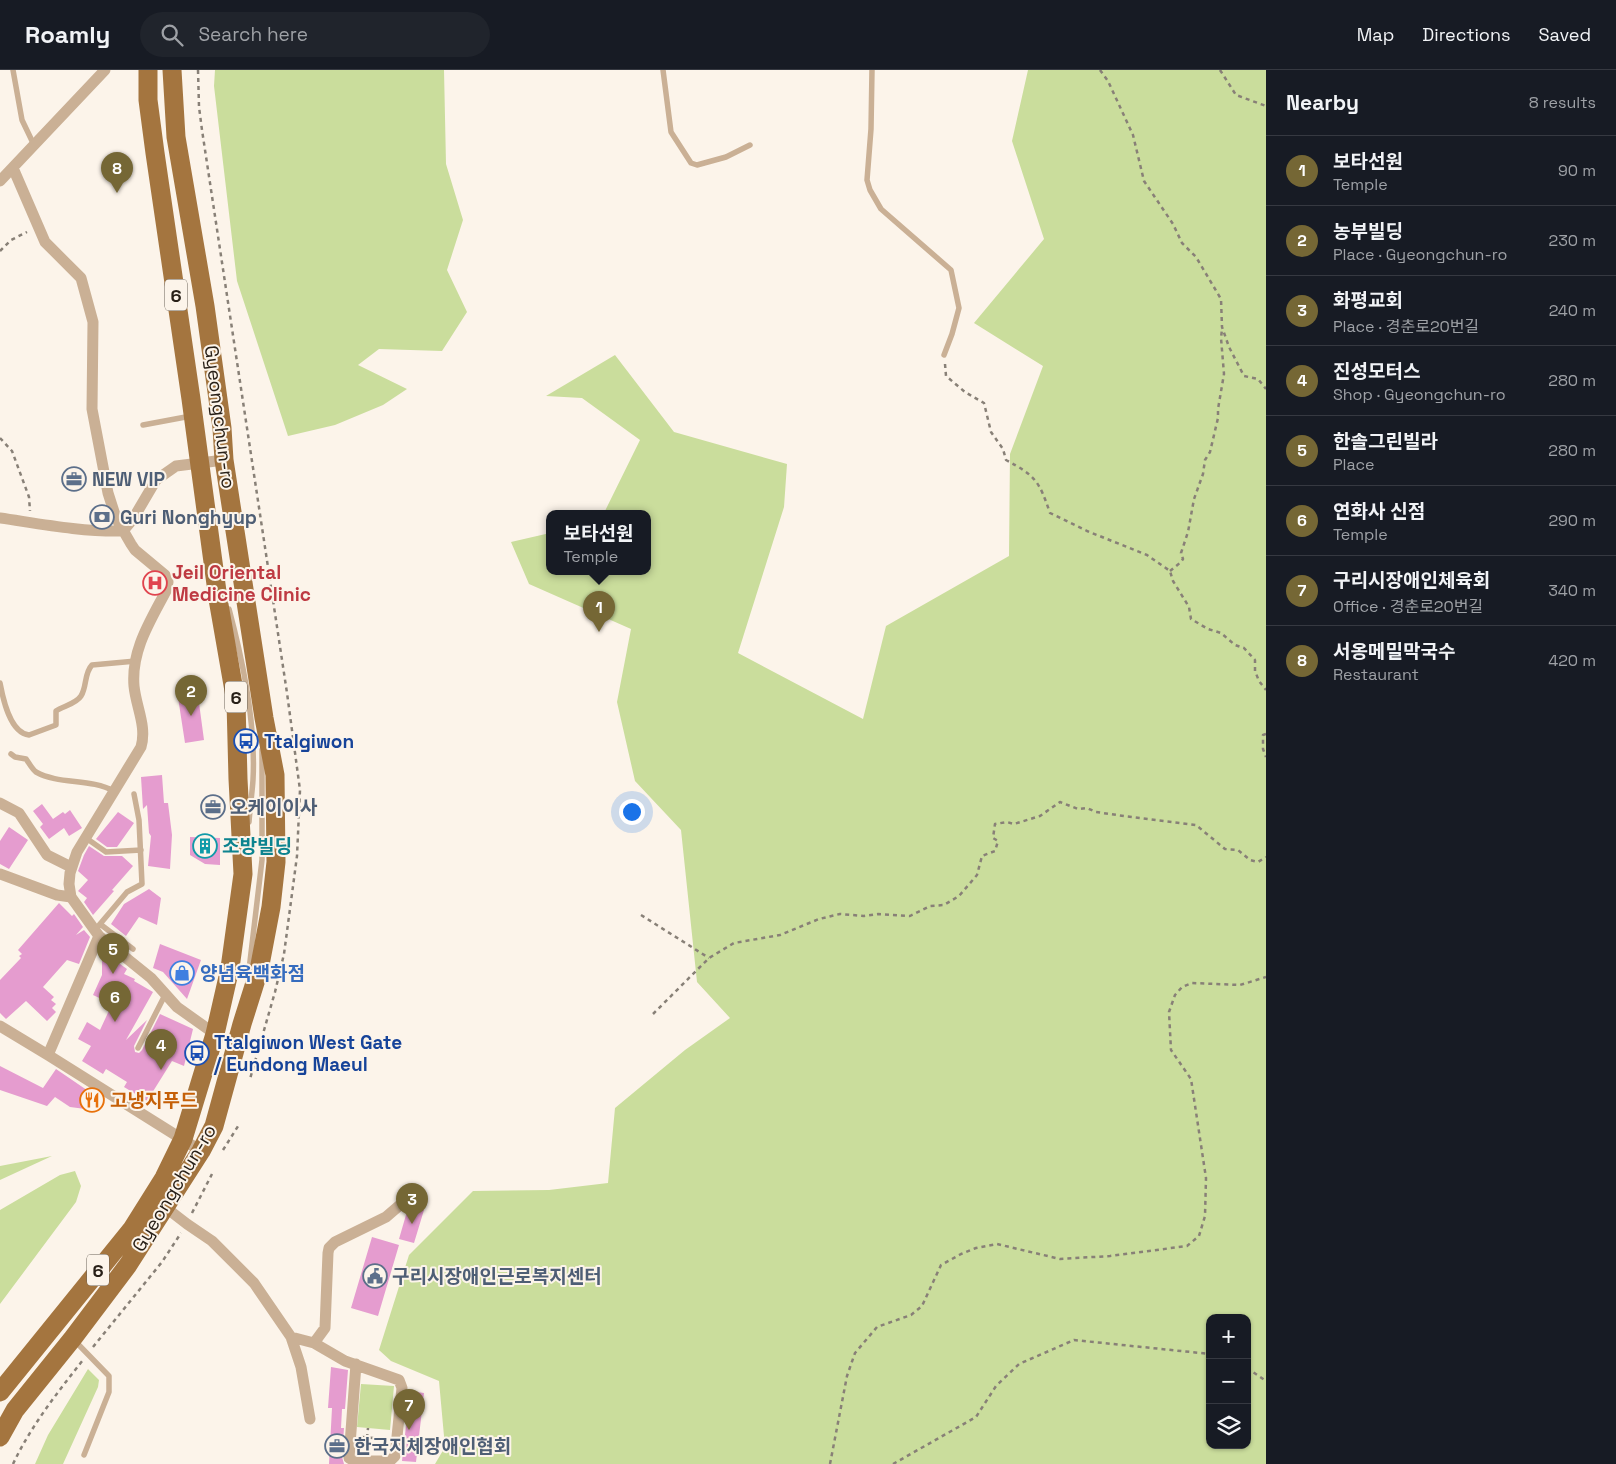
<!DOCTYPE html>
<html lang="en">
<head>
<meta charset="utf-8">
<style>
	:root { --surface:#171b24; --page:#20242c; --text:#f1f3f6; --muted:#9ea1a6; --line:#363941; --accent:#756735 }
	body { margin:0; font-family:"Space Grotesk","Noto Sans KR",sans-serif; background:var(--page); color:var(--text) }
	.controls { position:absolute; right:15px; bottom:15px; display:grid; overflow:hidden; border-radius:10px; box-shadow:0 1px 4px #0004 }
	.controls button { width:45px; height:45px; display:grid; place-items:center; padding:0; border:0; border-bottom:1px solid var(--line); background:var(--surface); color:var(--text); font:25px sans-serif }
	.you { position:absolute; left:631px; top:741px; width:18px; height:18px; margin:-12px; border:4px solid #fff; border-radius:50%; background:#1a73e8; box-shadow:0 0 0 8px #1a73e833 }
	.badge { display:grid; place-items:center; width:32px; height:32px; border-radius:50%; background:var(--accent); color:#fff; font-size:16px; font-weight:700 }
	.pin { position:absolute; translate:-50% -41px; filter:drop-shadow(0 1px 2px #0008) }
	.pin::after { content:''; position:absolute; top:26px; width:18px; height:15px; background:inherit; clip-path:polygon(0 0,100% 0,50% 100%) }
	.popup { position:absolute; left:546px; top:440px; width:105px; height:65px; box-sizing:border-box; display:grid; place-content:center; border-radius:10px; background:var(--surface); filter:drop-shadow(0 1px 4px #0005); font-size:16px; white-space:nowrap; color:var(--muted) }
	.popup b { font-size:19px; color:var(--text) }
	.popup::after { content:''; position:absolute; left:50%; top:100%; margin-left:-10px; border:10px solid transparent; border-top-color:var(--surface) }
	.list { margin:0; padding:0; list-style:none }
	h2 { display:flex; justify-content:space-between; align-items:center; height:65px; margin:0; padding:0 20px; font-size:21px }
	h2 small { font-size:16px; font-weight:400; color:var(--muted) }
	.list li { display:grid; grid-template-columns:32px 1fr auto; gap:15px; align-items:center; box-sizing:border-box; height:70px; padding:0 20px; border-top:1px solid var(--line) }
	.list b { display:block; font-size:19px; white-space:nowrap }
	.list p { margin:0; font-size:16px; white-space:nowrap; color:var(--muted) }
	.list em { font-size:16px; font-style:normal; color:var(--muted) }
	.icon { flex:none; width:28px; height:28px; fill:none; stroke:currentColor; stroke-width:2; stroke-linecap:round; stroke-linejoin:round }
	.map { position:relative; flex:none; width:1266px; height:1394px; overflow:hidden }
	header { display:flex; align-items:center; gap:30px; box-sizing:border-box; height:70px; padding:0 25px; background:var(--surface); border-bottom:1px solid var(--line) }
	header strong { font-size:24px }
	nav { display:flex; gap:28px; margin-inline-start:auto; font-size:18px }
	.search { width:350px; height:45px; background:var(--page); display:flex; align-items:center; gap:12px; box-sizing:border-box; padding:0 18px; border-radius:28px; color:var(--muted); font-size:19px }
	main { display:flex }
	aside { flex:1; background:var(--surface) }
	.map>svg:first-child { display:block }
	.green { fill:#cadd9c; fill-rule:evenodd }
	.building { fill:#e59ccf }
	.lines { fill:none; stroke-linecap:round; stroke-linejoin:round }
	.path { stroke:#888077; stroke-width:2.5; stroke-dasharray:4 4; stroke-linecap:butt }
	.service { stroke:#cab095; stroke-width:5.5 }
	.minor { stroke:#cab095; stroke-width:11 }
	.primary { stroke:#a4753f; stroke-width:19 }
	.labels { text-anchor:middle; dominant-baseline:central; stroke-width:4; stroke-linejoin:round; paint-order:stroke }
	.shield { fill:#fcf4ea; stroke:#686057; stroke-width:1 }
	.shield-label { font-size:18px; font-weight:bold; fill:#282018 }
	.street-label { font-size:19px; fill:#282018; stroke:#fcf4ea }
	.service-label { font-size:19px; font-weight:bold; fill:#4e5e75; stroke:#fcf4ea; text-anchor:start }
	.health-label { font-size:19px; font-weight:bold; fill:#be3a42; stroke:#fcf4ea; text-anchor:start }
	.transit-label { font-size:19px; font-weight:bold; fill:#164399; stroke:#fcf4ea; text-anchor:start }
	.culture-label { font-size:19px; font-weight:bold; fill:#0d838f; stroke:#fcf4ea; text-anchor:start }
	.shop-label { font-size:19px; font-weight:bold; fill:#366cbe; stroke:#fcf4ea; text-anchor:start }
	.food-label { font-size:19px; font-weight:bold; fill:#c56008; stroke:#fcf4ea; text-anchor:start }
</style>
</head>
<body>
<header>
<strong>Roamly</strong>
<div class="search"><svg class="icon" aria-label="search" viewBox="0 0 24 24"><circle cx="10" cy="10" r="6"/><path d="M15 15l6 6"/></svg>Search here</div>
<nav><a>Map</a><a>Directions</a><a>Saved</a></nav>
</header>
<main>
<div class="map">
<svg width="1266" height="1394" viewBox="0 0 1266 1394">
	<rect width="100%" height="100%" fill="#fcf4ea"/>
	<!-- green -->
	<path class="green" d="M 215,0 L 444,0 L 446,94 L 463,150 L 447,200 L 467,242 L 442,281 L 379,279 L 358,295 L 407,319 L 383,335 L 335,355 L 288,366 L 237,211 L 214,16 Z
		M 1028,0 L 1266,0 L 1266,1394 L 435,1394 L 445,1377 L 439,1311 L 391,1291 L 379,1280 L 409,1185 L 473,1121 L 549,1120 L 608,1113 L 615,1038 L 685,980 L 730,948 L 697,912 L 681,760 L 635,711 L 617,632 L 631,559 L 529,514 L 511,472 L 550,463 L 550,501 L 648,501 L 648,443 L 604,443 L 640,370 L 582,328 L 546,326 L 615,285 L 674,362 L 787,394 L 784,437 L 738,583 L 863,649 L 886,556 L 1009,486 L 1010,384 L 1043,296 L 974,253 L 1044,169 L 1012,71 ZM 1210,1248 L 1247,1248 L 1247,1375 L 1210,1375 Z
		M 52,1086 L 0,1110 L 0,1096 Z
		M 75,1101 L 81,1116 L 76,1132 L 0,1234 L 0,1140 L 60,1105 Z
		M 88,1299 L 99,1310 L 98,1317 L 63,1394 L 35,1394 L 48,1365 Z
		M 361,1314 L 394,1316 L 390,1360 L 357,1357 Z"/>
	<!-- building -->
	<path class="building" d="M 197,618 L 204,670 L 185,673 L 177,621 Z
		M 162,705 L 164,733 L 168,733 L 172,765 L 170,799 L 148,796 L 151,766 L 149,763 L 147,735 L 143,739 L 141,707 Z
		M 42,734 L 53,749 L 63,742 L 65,744 L 70,740 L 82,758 L 69,766 L 64,758 L 49,769 L 40,757 L 43,754 L 33,741 Z
		M 118,742 L 134,753 L 117,777 L 107,777 L 96,769 Z
		M 9,757 L 28,770 L 9,799 L 0,794 L 0,771 Z
		M 190,767 L 220,768 L 220,795 L 205,794 L 190,785 Z
		M 89,776 L 104,786 L 122,786 L 133,796 L 112,820 L 114,821 L 93,845 L 84,832 L 87,828 L 78,821 L 88,810 L 78,801 L 84,785 Z
		M 149,819 L 161,828 L 157,855 L 139,847 L 126,866 L 111,854 L 124,834 Z
		M 59,833 L 72,846 L 74,844 L 83,857 L 76,865 L 84,860 L 90,867 L 79,894 L 67,890 L 43,917 L 54,927 L 51,930 L 56,934 L 52,938 L 56,942 L 47,951 L 26,931 L 6,949 L 0,943 L 0,910 L 21,888 L 19,886 L 22,884 L 18,880 Z
		M 160,874 L 201,890 L 187,929 L 163,902 L 153,898 Z
		M 102,881 L 127,899 L 124,904 L 135,909 L 134,911 L 153,922 L 126,970 L 147,950 L 134,976 L 135,982 L 139,983 L 142,980 L 160,944 L 193,959 L 184,996 L 172,991 L 147,1031 L 124,1017 L 127,1012 L 106,999 L 103,1004 L 82,991 L 91,976 L 78,969 L 87,952 L 100,960 L 112,934 L 93,925 L 102,905 Z
		M 0,996 L 43,1018 L 56,999 L 100,1029 L 93,1040 L 70,1037 L 55,1027 L 47,1036 L 0,1020 Z
		M 411,1136 L 424,1140 L 414,1173 L 399,1169 L 408,1138 Z
		M 372,1167 L 399,1175 L 378,1246 L 351,1238 Z
		M 331,1297 L 348,1300 L 345,1339 L 342,1339 L 341,1358 L 344,1358 L 342,1387 L 344,1394 L 329,1394 L 332,1338 L 328,1338 Z
		M 410,1321 L 424,1323 L 416,1392 L 402,1391 Z"/>
	<g class="lines">
		<!-- path -->
		<path class="path" d="M 198,0 L 199,37 L 202,60 L 287,623 L 300,720 L 297,786 L 284,884 L 275,922 L 250,1009
			M 1100,0 L 1108,11 L 1133,65 L 1144,111 L 1173,154 L 1182,173 L 1196,187 L 1221,229 L 1222,257 L 1229,277 L 1244,306 L 1258,309 L 1266,319
			M 1220,0 L 1236,25 L 1266,36
			M 0,181 L 11,170 L 27,162
			M 945,294 L 946,306 L 965,322 L 984,333 L 991,362 L 1003,379 L 1006,390 C 1036,406 1039,411 1050,443 L 1087,461 L 1147,485 L 1170,501 L 1173,511 L 1189,537 L 1191,549 L 1208,559 L 1221,563 L 1235,575 L 1244,578 L 1255,590 L 1255,601 L 1259,611 L 1266,620
			M 0,368 L 12,381 L 29,427 L 30,441
			M 1170,501 L 1181,492 L 1183,489 L 1181,483 L 1188,462 L 1194,429 L 1203,404 L 1205,390 L 1210,382 L 1218,348 L 1218,339 L 1224,304 L 1221,268 L 1222,259
			M 1266,664 L 1263,665 L 1263,679 L 1266,687
			M 641,845 L 709,888
			M 653,944 L 709,888 L 734,873 L 780,865 L 819,849 L 840,844 L 864,846 L 878,844 L 910,846 L 930,836 L 944,835 L 959,826 L 977,805 L 982,786 L 995,781 L 998,771 L 993,768 L 995,754 L 1007,752 L 1014,754 L 1040,746 L 1060,732 L 1078,739 L 1087,738 L 1096,742 L 1124,746 L 1196,755 L 1225,779 L 1238,780 L 1250,790 L 1258,792 L 1266,787
			M 223,1080 L 240,1053
			M 192,1143 L 212,1104
			M 93,1277 L 162,1192 L 181,1163
			M 1247,1298 L 1266,1311
			M 362,1367 L 386,1369
			M 367,1368 L 368,1358
			M 13,1394 C 31,1356 57,1323 83,1290
			M 830,1394 L 847,1306 L 855,1283 L 877,1257 L 911,1245 L 922,1236 L 941,1195 L 961,1184 L 976,1178 L 997,1174 L 1060,1189 L 1110,1186 L 1187,1176 L 1199,1166 L 1205,1146 L 1206,1108 L 1191,1009 L 1171,980 L 1169,942 L 1175,925 L 1182,917 L 1192,913 L 1240,915 L 1266,907
			M 893,1394 L 976,1347 L 996,1316 L 1019,1294 L 1074,1270 L 1210,1284"/>
		<!-- service -->
		<path class="service" d="M 13,0 L 22,50 L 34,75
			M 663,0 L 671,62 L 691,93 L 697,95 L 726,87 L 750,75
			M 872,0 L 871,59 L 867,110 L 870,120 L 881,139 L 951,200 L 959,238 L 952,264 L 944,285
			M 143,355 L 191,346
			M 229,539 C 243,591 256,656 253,710 C 252,724 250,738 249,752
			M 0,613 C 3,629 10,663 29,665 L 56,655 L 56,641 C 63,636 76,634 81,626 C 87,617 84,603 92,595 L 136,591
			M 11,684 L 15,687 L 26,689 C 29,693 32,699 36,702 C 59,715 90,708 114,721
			M 86,768 L 106,782 L 141,780
			M 100,854 L 133,879
			M 95,860 L 127,822 L 142,814 L 139,750 L 134,724
			M 248,908 L 262,790 L 262,680
			M 138,978 L 165,925
			M 75,1271 L 109,1306 L 109,1322 L 84,1385"/>
		<!-- minor -->
		<path class="minor" d="M 13,98 L 45,172 L 81,208 L 93,252 L 92,339 L 108,423 L 116,448 L 131,474 L 135,480 L 165,505 L 168,512 L 166,521 C 151,550 131,580 134,616 C 136,637 147,656 141,677 L 77,782 L 70,803 L 69,814 L 71,827 L 99,866 L 48,985
			M 0,111 L 105,0
			M 0,448 C 41,454 82,462 123,461 L 133,449 L 156,410 L 176,396 L 224,390
			M 0,733 L 19,743 L 47,785 L 71,797
			M 0,804 L 57,825 L 71,827
			M 99,866 L 151,908 L 177,937 L 215,964
			M 0,956 L 48,985 L 201,1081
			M 165,1137 L 187,1154 L 212,1171 L 254,1213 L 291,1267 L 314,1273 L 345,1291 L 399,1310 L 402,1318 L 395,1386 L 390,1391 L 354,1391 L 349,1388 L 356,1294
			M 291,1267 L 301,1297 L 310,1349
			M 314,1273 L 325,1258 L 328,1183 L 329,1178 L 335,1172 L 386,1147 L 414,1123"/>
		<!-- primary -->
		<path class="primary" d="M 0,1322 L 132,1159 L 164,1108 L 183,1069 L 215,964 L 230,898 L 243,804 L 238,709 L 236,632 L 218,529 L 191,329 L 155,83 L 148,30 L 148,0
			M 0,1367 L 15,1340 L 73,1268 L 128,1195 L 201,1081 L 214,1056 L 242,954 L 259,900 L 271,837 L 276,792 L 275,705 L 264,648 L 224,390 L 222,358 L 205,236 L 176,67 L 172,0"/>
	</g>
	<!-- icons -->
	<defs>
		<g id="office-ring" transform="scale(1.25)"><circle r="9.5" fill="#fcf4ea" stroke="#5c6f8a" stroke-width="1.5"/><path d="M-6-3h4V-5.5h4V-3h4V5H-6ZM-1-4.5V-3h2v-1.5ZM-6 0V1H6V0Z" fill="#5c6f8a"/></g>
		<g id="bank-ring" transform="scale(1.25)"><circle r="9.5" fill="#fcf4ea" stroke="#5c6f8a" stroke-width="1.5"/><path d="M-6-4H6V4H-6ZM0-2.3a2.3 2.3 0 1 0 0 4.6a2.3 2.3 0 1 0 0-4.6Z" fill="#5c6f8a"/></g>
		<g id="hospital-ring" transform="scale(1.25)"><circle r="9.5" fill="#fcf4ea" stroke="#e0444e" stroke-width="1.5"/><path d="M-5-5h3v3.5h4V-5h3V5h-3V1.5h-4V5h-3Z" fill="#e0444e"/></g>
		<g id="bus-ring" transform="scale(1.25)"><circle r="9.5" fill="#fcf4ea" stroke="#1a4fb4" stroke-width="1.5"/><path d="M-5-6H5V4H4V6H2V4H-2V6H-4V4H-5ZM-3.5-4V0h7V-4ZM-3.5 1.2v1.5H-2V1.2ZM2 1.2v1.5H3.5V1.2Z" fill="#1a4fb4"/></g>
		<g id="building-ring" transform="scale(1.25)"><circle r="9.5" fill="#fcf4ea" stroke="#0f9aa8" stroke-width="1.5"/><path d="M-4-6H4V6H1V3H-1V6H-4ZM-2.5-4.3h1.7v1.8h-1.7ZM.8-4.3h1.7v1.8H.8ZM-2.5-1h1.7V.8h-1.7ZM.8-1h1.7V.8H.8Z" fill="#0f9aa8"/></g>
		<g id="shop-ring" transform="scale(1.25)"><circle r="9.5" fill="#fcf4ea" stroke="#3f7fe0" stroke-width="1.5"/><path d="M-5-2.5h2.3a2.7 3.5 0 0 1 5.4 0H5L5.5 6h-11ZM-1.5-2.5h3a1.5 2.3 0 0 0-3 0Z" fill="#3f7fe0"/></g>
		<g id="restaurant-ring" transform="scale(1.25)"><circle r="9.5" fill="#fcf4ea" stroke="#e8710a" stroke-width="1.5"/><path d="M-5-6h1v4h1v-4h1v4h1v-4h1v5L-1.5 .5V6h-2V.5L-5-1ZM5-6V6H3V1.5H1.5Q1.5-4 5-6Z" fill="#e8710a"/></g>
		<g id="civic-ring" transform="scale(1.25)"><circle r="9.5" fill="#fcf4ea" stroke="#5c6f8a" stroke-width="1.5"/><path d="M-.6-6.5H3V-4.5H.6V-3L4-1V1h2V6H-6V1h2V-1L-.6-3ZM-1.2 2.5V6h2.4V2.5Z" fill="#5c6f8a"/></g>
	</defs>
	<g fill-rule="evenodd">
		<use href="#office-ring" x="74" y="409"/>
		<use href="#bank-ring" x="102" y="447"/>
		<use href="#hospital-ring" x="155" y="513"/>
		<use href="#bus-ring" x="246" y="671"/>
		<use href="#office-ring" x="213" y="737"/>
		<use href="#building-ring" x="205" y="776"/>
		<use href="#shop-ring" x="182" y="903"/>
		<use href="#bus-ring" x="197" y="983"/>
		<use href="#restaurant-ring" x="92" y="1030"/>
		<use href="#civic-ring" x="375" y="1206"/>
		<use href="#office-ring" x="337" y="1376"/>
	</g>
	<g class="labels">
		<!-- shield labels -->
		<g class="shield">
			<rect x="165" y="209.5" width="22" height="31" rx="4"/>
			<rect x="225" y="611.5" width="22" height="31" rx="4"/>
			<rect x="87" y="1184.5" width="22" height="31" rx="4"/>
		</g>
		<g class="shield-label">
			<text x="176" y="225">6</text>
			<text x="236" y="627">6</text>
			<text x="98" y="1200">6</text>
		</g>
		<!-- street labels -->
		<g class="street-label">
			<text transform="translate(220 347) rotate(83)">Gyeongchun-ro</text>
			<text transform="translate(174 1118) rotate(-59)">Gyeongchun-ro</text>
		</g>
		<!-- service labels -->
		<g class="service-label">
			<text x="92" y="409">NEW VIP</text>
			<text x="120" y="447">Guri Nonghyup</text>
			<text x="230" y="737">오케이이사</text>
			<text x="392" y="1206">구리시장애인근로복지센터</text>
			<text x="354" y="1376">한국지체장애인협회</text>
		</g>
		<!-- health labels -->
		<g class="health-label">
			<text x="172" y="502">Jeil Oriental<tspan x="172" dy="22">Medicine Clinic</tspan></text>
		</g>
		<!-- transit labels -->
		<g class="transit-label">
			<text x="264" y="671">Ttalgiwon</text>
			<text x="214" y="972">Ttalgiwon West Gate<tspan x="214" dy="22">/ Eundong Maeul</tspan></text>
		</g>
		<!-- culture labels -->
		<g class="culture-label">
			<text x="222" y="776">조방빌딩</text>
		</g>
		<!-- shop labels -->
		<g class="shop-label">
			<text x="200" y="903">양념육백화점</text>
		</g>
		<!-- food labels -->
		<g class="food-label">
			<text x="110" y="1030">고냉지푸드</text>
		</g>
	</g>
</svg>
<div class="controls">
<button>+</button>
<button>−</button>
<button><svg class="icon" aria-label="layers" viewBox="0 0 24 24"><path d="M12 4l9 5-9 5-9-5zM3 14l9 5 9-5"/></svg></button>
</div>
<div class="you"></div>
<div class="pin badge" style="left:599px;top:562px">1</div>
<div class="popup"><b>보타선원</b>Temple</div>
<div class="pin badge" style="left:191px;top:646px">2</div>
<div class="pin badge" style="left:412px;top:1154px">3</div>
<div class="pin badge" style="left:161px;top:1000px">4</div>
<div class="pin badge" style="left:113px;top:904px">5</div>
<div class="pin badge" style="left:115px;top:952px">6</div>
<div class="pin badge" style="left:409px;top:1360px">7</div>
<div class="pin badge" style="left:117px;top:123px">8</div>
</div>
<aside>
<h2>Nearby<small>8 results</small></h2>
<ul class="list">
<li><span class="badge">1</span><div><b>보타선원</b><p>Temple</p></div><em>90 m</em></li>
<li><span class="badge">2</span><div><b>농부빌딩</b><p>Place · Gyeongchun-ro</p></div><em>230 m</em></li>
<li><span class="badge">3</span><div><b>화평교회</b><p>Place · 경춘로20번길</p></div><em>240 m</em></li>
<li><span class="badge">4</span><div><b>진성모터스</b><p>Shop · Gyeongchun-ro</p></div><em>280 m</em></li>
<li><span class="badge">5</span><div><b>한솔그린빌라</b><p>Place</p></div><em>280 m</em></li>
<li><span class="badge">6</span><div><b>연화사 신점</b><p>Temple</p></div><em>290 m</em></li>
<li><span class="badge">7</span><div><b>구리시장애인체육회</b><p>Office · 경춘로20번길</p></div><em>340 m</em></li>
<li><span class="badge">8</span><div><b>서옹메밀막국수</b><p>Restaurant</p></div><em>420 m</em></li>
</ul>
</aside>
</main>
</body>
</html>
